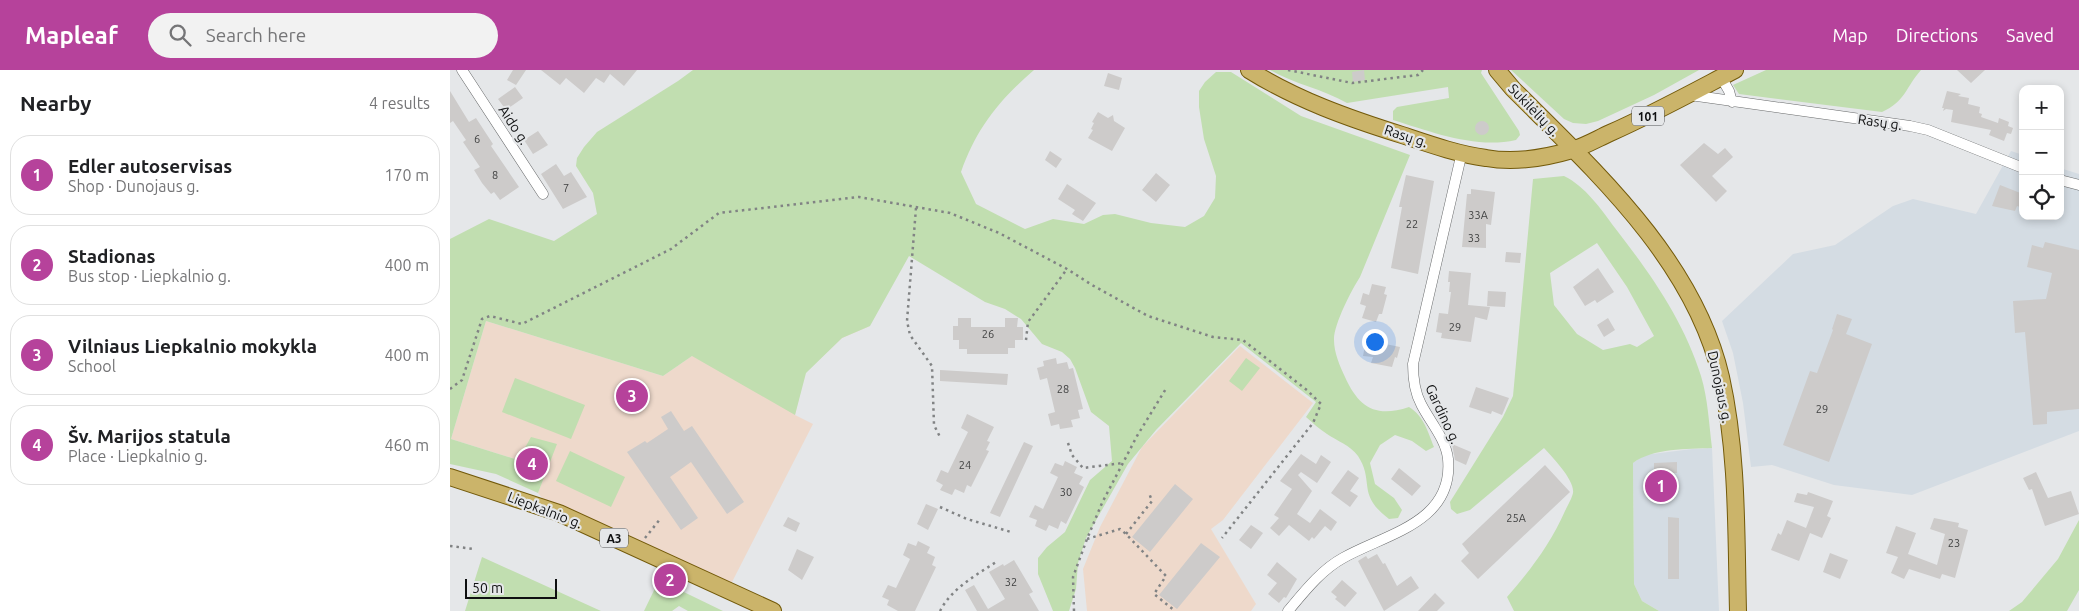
<!DOCTYPE html>
<html lang="en">
<head>
<meta charset="utf-8">
<style>
	:root { --surface:#fff; --page:#f2f2f2; --text:#202124; --muted:#757577; --line:#e0e0e0; --accent:#b6429b }
	body { margin:0; font-family:Ubuntu,sans-serif; background:var(--page); color:var(--text) }
	.controls { position:absolute; right:15px; top:15px; display:grid; overflow:hidden; border-radius:10px; box-shadow:0 2px 8px #0003 }
	.controls button { width:45px; height:45px; display:grid; place-items:center; padding:0; border:0; border-bottom:1px solid var(--line); background:var(--surface); color:var(--text); font:25px sans-serif }
	.scale { position:absolute; left:15px; bottom:12px; width:92px; box-sizing:border-box; padding-left:5px; border:2px solid #0f1011; border-top:0; font-size:14px; line-height:18px; white-space:nowrap; color:#0f1011; -webkit-text-stroke:4px #e5e7e9; paint-order:stroke }
	.you { position:absolute; left:924px; top:271px; width:18px; height:18px; margin:-12px; border:4px solid #fff; border-radius:50%; background:#1a73e8; box-shadow:0 0 0 8px #1a73e833 }
	.badge { display:grid; place-items:center; width:32px; height:32px; border-radius:50%; background:var(--accent); color:#fff; font-size:16px; font-weight:700 }
	.pin { position:absolute; translate:-50% -50%; border:2px solid #fff; box-shadow:0 1px 5px #0006 }
	.list { margin:0; padding:0; list-style:none }
	h2 { display:flex; justify-content:space-between; align-items:center; height:65px; margin:0; padding:0 20px; font-size:21px }
	h2 small { font-size:16px; font-weight:400; color:var(--muted) }
	.list li { display:grid; grid-template-columns:32px 1fr auto; gap:15px; align-items:center; box-sizing:border-box; height:80px; margin:0 10px 10px; padding:0 10px; border:1px solid var(--line); border-radius:20px }
	.list b { display:block; font-size:19px; white-space:nowrap }
	.list p { margin:0; font-size:16px; white-space:nowrap; color:var(--muted) }
	.list em { font-size:16px; font-style:normal; color:var(--muted) }
	.icon { flex:none; width:28px; height:28px; fill:none; stroke:currentColor; stroke-width:2; stroke-linecap:round; stroke-linejoin:round }
	.map { position:relative; flex:none; width:1629px; height:541px; overflow:hidden }
	header { display:flex; align-items:center; gap:30px; box-sizing:border-box; height:70px; padding:0 25px; background:var(--accent); color:#fff }
	header strong { font-size:24px }
	nav { display:flex; gap:28px; margin-inline-start:auto; font-size:18px }
	.search { width:350px; height:45px; background:var(--page); display:flex; align-items:center; gap:12px; box-sizing:border-box; padding:0 18px; border-radius:28px; color:var(--muted); font-size:19px }
	main { display:flex }
	aside { flex:1; background:var(--surface) }
	.map>svg:first-child { display:block }
	.built { fill:#d4dce3 }
	.education { fill:#eed9cb }
	.green { fill:#c1deb0; fill-rule:evenodd }
	.building { fill:#cdcbca }
	.lines { fill:none; stroke-linecap:round; stroke-linejoin:round }
	.street-casing { stroke:#686a6b; stroke-width:11 }
	.primary-casing { stroke:#735a0a; stroke-width:18 }
	.path { stroke:#818384; stroke-width:2.5; stroke-dasharray:2.5 4; stroke-linecap:butt }
	.street { stroke:#fff; stroke-width:10 }
	.primary { stroke:#cbb46a; stroke-width:16 }
	.labels { text-anchor:middle; dominant-baseline:central; stroke-width:4.5; stroke-linejoin:round; paint-order:stroke }
	.number-label { font-size:11px; fill:#3e3f3f }
	.shield { fill:#e5e7e9; stroke:#4f5052; stroke-width:1 }
	.shield-label { font-size:12px; font-weight:bold; fill:#0f1011 }
	.street-label { font-size:14px; fill:#0f1011; stroke:#e5e7e9 }
</style>
</head>
<body>
<header>
<strong>Mapleaf</strong>
<div class="search"><svg class="icon" aria-label="search" viewBox="0 0 24 24"><circle cx="10" cy="10" r="6"/><path d="M15 15l6 6"/></svg>Search here</div>
<nav><a>Map</a><a>Directions</a><a>Saved</a></nav>
</header>
<main>
<aside>
<h2>Nearby<small>4 results</small></h2>
<ul class="list">
<li><span class="badge">1</span><div><b>Edler autoservisas</b><p>Shop · Dunojaus g.</p></div><em>170 m</em></li>
<li><span class="badge">2</span><div><b>Stadionas</b><p>Bus stop · Liepkalnio g.</p></div><em>400 m</em></li>
<li><span class="badge">3</span><div><b>Vilniaus Liepkalnio mokykla</b><p>School</p></div><em>400 m</em></li>
<li><span class="badge">4</span><div><b>Šv. Marijos statula</b><p>Place · Liepkalnio g.</p></div><em>460 m</em></li>
</ul>
</aside>
<div class="map">
<svg width="1629" height="541" viewBox="0 0 1629 541">
	<rect width="100%" height="100%" fill="#e5e7e9"/>
	<!-- built -->
	<path class="built" d="M 1561,81 L 1573,85 L 1573,146 L 1610,146 L 1610,98 L 1629,104 L 1629,361 L 1462,425 L 1384,415 L 1322,395 L 1301,397 L 1293,333 L 1283,283 L 1272,251 L 1343,184 L 1385,175 L 1443,136 L 1463,129 L 1526,144 Z
		M 1262,378 L 1269,541 L 1209,541 L 1192,531 L 1184,514 L 1183,393 L 1194,385 L 1242,379 Z"/>
	<!-- education -->
	<path class="education" d="M 36,251 L 213,306 L 242,286 L 420,256 L 392,268 L 355,303 L 345,345 L 363,354 L 281,514 L 93,429 L 88,423 L 106,374 L 68,390 L 1,369 Z
		M 790,276 L 863,333 L 773,450 L 761,459 L 806,534 L 801,541 L 637,541 L 633,499 L 650,457 L 692,377 Z"/>
	<!-- green -->
	<path class="green" d="M 243,0 L 584,0 C 549,30 526,59 511,102 L 526,134 L 575,159 L 603,149 L 634,154 L 653,145 L 665,144 L 701,153 L 735,157 L 754,146 L 765,128 L 766,106 L 754,69 L 749,37 L 749,21 L 755,12 L 766,2 L 781,2 L 851,46 L 960,85 L 910,207 C 902,219 883,256 884,270 C 884,283 890,296 895,307 C 909,338 926,348 959,337 C 974,346 978,362 984,377 L 976,381 L 962,371 L 945,365 L 930,375 L 920,393 L 925,414 L 944,428 L 952,440 L 948,448 L 939,449 C 906,424 925,412 908,386 C 900,375 887,371 877,364 C 869,359 863,353 856,347 L 866,332 L 791,273 L 706,360 L 678,394 L 636,468 L 628,493 L 626,519 L 619,541 L 603,541 L 588,504 L 588,488 L 597,477 L 615,462 L 640,410 L 662,391 L 659,356 L 641,342 L 625,298 L 620,289 L 612,282 L 592,274 L 571,249 L 555,239 L 535,232 L 459,186 L 420,256 L 392,268 L 356,303 L 345,345 L 242,286 L 213,306 L 36,251 L 1,369 L 68,390 L 81,367 L 107,374 L 88,423 L 46,404 L 0,394 L 0,169 L 39,149 L 104,171 L 147,144 L 143,123 L 126,96 L 127,88 L 134,77 L 147,62 L 228,11 Z
		M 820,0 L 1032,0 L 1031,3 L 1069,61 L 1070,65 L 1066,70 C 1025,79 982,62 943,50 L 943,41 L 947,37 L 999,28 L 998,17 L 897,33 C 873,19 844,14 820,0 Z
		M 1061,0 L 1249,0 L 1204,25 L 1148,51 L 1136,54 L 1123,53 L 1114,49 Z
		M 1316,0 L 1471,0 C 1456,17 1455,32 1432,42 L 1289,24 L 1283,15 Z
		M 1114,106 C 1135,116 1151,139 1165,158 C 1200,203 1234,251 1251,306 C 1258,329 1259,355 1262,378 C 1237,379 1203,378 1183,393 L 1184,514 L 1192,531 L 1209,541 L 1064,541 L 1057,527 C 1080,501 1101,473 1115,441 C 1118,435 1122,428 1123,423 C 1125,410 1102,387 1094,378 L 1020,440 L 1007,444 L 1001,439 L 1000,432 L 1053,347 L 1063,326 L 1083,109 ZM 1147,173 L 1177,217 L 1204,266 L 1187,277 L 1180,274 L 1153,280 L 1127,264 L 1104,235 L 1100,203 Z
		M 796,288 L 810,298 L 792,321 L 779,311 Z
		M 65,308 L 135,335 L 121,369 L 52,342 Z
		M 120,381 L 175,407 L 161,437 L 106,411 Z
		M 1629,450 L 1629,520 L 1617,541 L 1559,541 L 1572,532 L 1608,489 Z
		M 32,487 L 151,541 L 15,541 Z
		M 209,510 L 273,541 L 238,541 L 229,536 L 222,541 L 194,541 Z"/>
	<!-- building -->
	<path class="building" d="M 63,0 L 76,0 L 66,15 L 57,10 Z
		M 91,0 L 187,0 L 174,16 L 160,4 L 154,13 L 146,8 L 134,23 L 116,8 L 110,15 Z
		M 914,0 L 915,10 L 903,12 L 902,2 Z
		M 1507,0 L 1535,0 L 1521,13 Z
		M 658,3 L 672,8 L 669,20 L 654,16 Z
		M 65,17 L 73,28 L 56,40 L 48,29 Z
		M 0,21 L 19,52 L 26,48 L 43,74 L 41,76 L 69,117 L 50,130 L 44,122 L 41,124 L 32,113 L 24,100 L 30,97 L 13,72 L 16,70 L 3,51 L 0,53 Z
		M 1497,21 L 1511,24 L 1508,26 L 1519,28 L 1518,34 L 1530,37 L 1529,43 L 1532,44 L 1531,47 L 1548,53 L 1549,48 L 1559,52 L 1558,56 L 1563,58 L 1561,64 L 1557,63 L 1554,71 L 1539,65 L 1541,60 L 1501,52 L 1503,40 L 1496,39 L 1493,41 L 1494,38 L 1492,38 Z
		M 648,42 L 658,48 L 663,45 L 664,51 L 675,58 L 662,81 L 638,68 L 643,60 L 641,59 L 644,53 L 642,52 Z
		M1025 58a7 7 0 1 1 14 0a7 7 0 1 1-14 0Z
		M 88,61 L 98,75 L 83,84 L 74,70 Z
		M 1254,73 L 1268,84 L 1275,78 L 1283,87 L 1262,106 L 1277,121 L 1266,132 L 1230,95 Z
		M 600,81 L 612,89 L 606,98 L 595,90 Z
		M 106,94 L 114,106 L 121,102 L 137,127 L 113,139 L 91,104 Z
		M 706,103 L 720,115 L 706,132 L 692,120 Z
		M 956,105 L 984,111 L 968,204 L 941,198 L 952,137 L 949,137 Z
		M 617,114 L 646,133 L 633,151 L 622,144 L 625,140 L 608,129 Z
		M 1550,115 L 1573,124 L 1573,138 L 1567,136 L 1565,141 L 1542,136 Z
		M 1021,119 L 1045,122 L 1041,155 L 1036,154 L 1036,178 L 1012,177 L 1017,124 L 1021,124 Z
		M 1595,172 L 1629,180 L 1629,339 L 1597,342 L 1597,354 L 1583,355 L 1575,262 L 1565,263 L 1563,231 L 1596,229 L 1602,203 L 1577,197 L 1582,175 L 1593,178 Z
		M 1056,182 L 1071,183 L 1070,193 L 1055,192 Z
		M 1148,198 L 1164,222 L 1147,233 L 1145,230 L 1135,236 L 1123,217 Z
		M 999,201 L 1021,203 L 1018,235 L 1040,237 L 1037,250 L 1025,247 L 1021,272 L 991,268 L 992,263 L 986,262 L 989,243 L 998,244 L 1001,222 L 999,222 L 1000,212 L 998,212 Z
		M 922,214 L 936,217 L 934,224 L 937,225 L 932,244 L 929,244 L 926,252 L 912,248 L 916,236 L 910,234 L 913,223 L 919,225 Z
		M 1038,221 L 1056,222 L 1055,237 L 1037,236 Z
		M 1387,244 L 1402,249 L 1396,264 L 1422,274 L 1379,392 L 1333,375 L 1360,301 L 1367,303 L 1383,260 L 1382,259 Z
		M 508,248 L 521,248 L 521,257 L 555,257 L 555,248 L 568,248 L 567,257 L 573,257 L 573,270 L 565,270 L 565,278 L 558,278 L 558,284 L 517,284 L 517,279 L 509,279 L 509,270 L 503,270 L 503,256 L 508,256 Z
		M 1158,248 L 1165,260 L 1154,267 L 1147,255 Z
		M 916,270 L 950,277 L 947,288 L 945,287 L 942,297 L 921,293 L 923,287 L 913,286 Z
		M 606,288 L 607,294 L 617,292 L 619,299 L 623,298 L 633,339 L 628,340 L 630,348 L 621,350 L 623,357 L 610,359 L 609,354 L 601,356 L 598,344 L 605,342 L 597,308 L 590,310 L 587,298 L 594,296 L 593,291 Z
		M 490,300 L 558,304 L 557,315 L 490,311 Z
		M 1026,317 L 1059,328 L 1052,345 L 1042,341 L 1041,344 L 1019,337 Z
		M 221,341 L 234,361 L 242,356 L 294,432 L 277,444 L 241,392 L 220,407 L 248,448 L 231,460 L 177,382 L 195,371 L 197,373 L 218,359 L 211,347 Z
		M 517,344 L 544,357 L 537,371 L 540,372 L 536,380 L 539,381 L 521,417 L 517,415 L 514,423 L 505,419 L 502,425 L 490,420 L 493,415 L 486,411 L 491,400 L 498,403 L 513,372 L 518,362 L 511,358 Z
		M 574,372 L 583,376 L 550,447 L 540,443 Z
		M 1002,374 L 1021,382 L 1016,395 L 1005,390 Z
		M 851,384 L 866,394 L 871,385 L 881,392 L 867,413 L 851,402 L 848,405 L 862,421 L 847,444 L 860,453 L 870,439 L 887,452 L 881,461 L 875,456 L 864,469 L 862,467 L 859,471 L 839,455 L 829,466 L 820,458 L 829,448 L 824,445 L 842,419 L 830,411 Z
		M 615,391 L 627,397 L 624,403 L 633,407 L 629,414 L 634,417 L 616,454 L 611,451 L 608,459 L 599,455 L 596,461 L 585,456 L 587,450 L 579,447 L 585,435 L 593,439 L 608,407 L 600,403 L 605,393 L 613,396 Z
		M 1227,392 L 1227,403 L 1222,403 L 1223,429 L 1200,430 L 1199,402 L 1204,402 L 1204,393 Z
		M 1095,395 L 1120,422 L 1028,509 L 1011,491 L 1019,483 L 1012,474 Z
		M 949,398 L 971,416 L 962,426 L 941,409 Z
		M 898,400 L 909,408 L 900,421 L 908,426 L 900,437 L 881,423 Z
		M 1586,402 L 1598,428 L 1621,421 L 1629,444 L 1595,456 L 1582,419 L 1579,420 L 1573,408 Z
		M 725,414 L 743,429 L 700,482 L 682,467 Z
		M 1358,422 L 1383,431 L 1377,446 L 1381,448 L 1372,468 L 1360,463 L 1349,491 L 1321,480 L 1328,463 L 1331,465 L 1337,450 L 1356,458 L 1364,437 L 1344,432 L 1347,423 L 1357,425 Z
		M 476,434 L 488,439 L 478,460 L 467,454 Z
		M 338,447 L 350,453 L 346,462 L 333,456 Z
		M 1218,447 L 1229,448 L 1229,509 L 1218,509 Z
		M 1484,448 L 1509,453 L 1508,457 L 1518,460 L 1505,508 L 1492,504 L 1490,509 L 1459,499 L 1454,509 L 1441,503 L 1448,487 L 1436,483 L 1446,456 L 1466,463 L 1458,484 L 1487,495 L 1495,464 L 1480,459 Z
		M 801,455 L 813,463 L 801,479 L 789,470 Z
		M 468,471 L 480,477 L 477,483 L 485,487 L 482,495 L 486,497 L 465,541 L 448,541 L 437,535 L 439,530 L 432,527 L 438,515 L 446,518 L 460,489 L 453,485 L 458,473 L 466,476 Z
		M 751,473 L 770,487 L 727,539 L 709,525 Z
		M 347,479 L 364,487 L 352,510 L 338,500 Z
		M 1380,483 L 1398,490 L 1390,509 L 1373,502 Z
		M 927,484 L 933,494 L 935,493 L 947,516 L 961,506 L 969,518 L 934,541 L 908,491 L 916,486 L 918,489 Z
		M 564,490 L 583,522 L 579,524 L 589,541 L 527,541 L 515,520 L 524,515 L 538,539 L 555,529 L 539,502 L 553,494 L 554,496 Z
		M 827,492 L 847,509 L 836,528 L 834,527 L 829,533 L 818,524 L 827,513 L 817,505 Z
		M 892,510 L 907,523 L 895,537 L 885,529 L 887,527 L 881,522 Z
		M 985,523 L 995,533 L 987,541 L 968,541 Z"/>
	<g class="lines">
		<!-- street casing -->
		<g class="street-casing">
			<path id="street" d="M 12,0 L 93,124
				M 1271,7 L 1279,21 L 1282,32
				M 1240,25 L 1460,56 L 1478,60 L 1573,98
				M 1610,110 L 1629,115
				M 838,541 C 854,522 871,500 893,488 C 935,464 1004,453 998,389 C 996,369 980,352 971,334 C 964,321 963,308 963,294 L 1012,82"/>
		</g>
		<!-- primary casing -->
		<g class="primary-casing">
			<path id="primary" d="M 799,0 C 847,30 898,48 952,65 C 979,74 1007,84 1036,88 C 1063,93 1095,88 1122,80 C 1135,76 1147,69 1160,63 C 1203,44 1243,22 1285,0
				M 1047,0 L 1063,19 C 1144,100 1244,190 1271,307 C 1288,383 1286,463 1288,541
				M 0,407 L 109,443 L 323,541"/>
		</g>
		<!-- path -->
		<path class="path" d="M 838,0 L 902,13 L 968,5 L 973,0
			M 466,138 L 457,251 L 460,265 L 482,296 L 484,355 L 490,367
			M 576,270 L 578,252 L 617,199
			M 0,319 L 12,310 L 32,249 L 40,246 L 72,254 L 221,179 L 269,143 L 409,127 L 500,143 L 549,163 L 617,199 L 642,215 L 698,246 L 763,267 L 793,270 L 858,321 L 871,334 L 863,353 L 772,468
			M 618,373 L 622,385 L 633,398 L 673,393
			M 490,437 L 517,449 L 561,462
			M 676,464 L 702,431 L 699,423
			M 195,468 L 211,448
			M 637,469 L 670,459 L 676,464 L 716,506 L 704,524 L 725,541
			M 0,476 L 24,479
			M 490,541 C 502,518 525,506 546,492
			M 624,541 L 623,507 L 637,469 L 652,433 L 687,366 L 717,317"/>
		<!-- street -->
		<use href="#street" class="street"/>
		<!-- primary -->
		<use href="#primary" class="primary"/>
	</g>
	<g class="labels">
		<!-- number labels -->
		<g class="number-label">
			<text x="27" y="69">6</text>
			<text x="45" y="105">8</text>
			<text x="116" y="118">7</text>
			<text x="1028" y="145">33A</text>
			<text x="962" y="154">22</text>
			<text x="1024" y="168">33</text>
			<text x="1005" y="257">29</text>
			<text x="538" y="264">26</text>
			<text x="613" y="319">28</text>
			<text x="1372" y="339">29</text>
			<text x="515" y="395">24</text>
			<text x="616" y="422">30</text>
			<text x="1066" y="448">25A</text>
			<text x="1504" y="473">23</text>
			<text x="561" y="512">32</text>
		</g>
		<!-- shield labels -->
		<g class="shield">
			<rect x="1182" y="36.5" width="32" height="19" rx="4"/>
			<rect x="150" y="458.5" width="28" height="19" rx="4"/>
		</g>
		<g class="shield-label">
			<text x="1198" y="46">101</text>
			<text x="164" y="468">A3</text>
		</g>
		<!-- street labels -->
		<g class="street-label">
			<text transform="translate(1084 40) rotate(46)">Sukilėlių g.</text>
			<text transform="translate(1430 52) rotate(8)">Rasų g.</text>
			<text transform="translate(64 55) rotate(57)">Aido g.</text>
			<text transform="translate(956 66) rotate(18)">Rasų g.</text>
			<text transform="translate(1270 317) rotate(78)">Dunojaus g.</text>
			<text transform="translate(993 344) rotate(65)">Gardino g.</text>
			<text transform="translate(95 440) rotate(21)">Liepkalnio g.</text>
		</g>
	</g>
</svg>
<div class="controls">
<button>+</button>
<button>−</button>
<button><svg class="icon" aria-label="locate" viewBox="0 0 24 24"><circle cx="12" cy="12" r="6"/><path d="M12 2v4M12 18v4M2 12h4M18 12h4"/></svg></button>
</div>
<div class="scale">50 m</div>
<div class="you"></div>
<div class="pin badge" style="left:1211px;top:416px">1</div>
<div class="pin badge" style="left:220px;top:510px">2</div>
<div class="pin badge" style="left:182px;top:326px">3</div>
<div class="pin badge" style="left:82px;top:394px">4</div>
</div>
</main>
</body>
</html>
